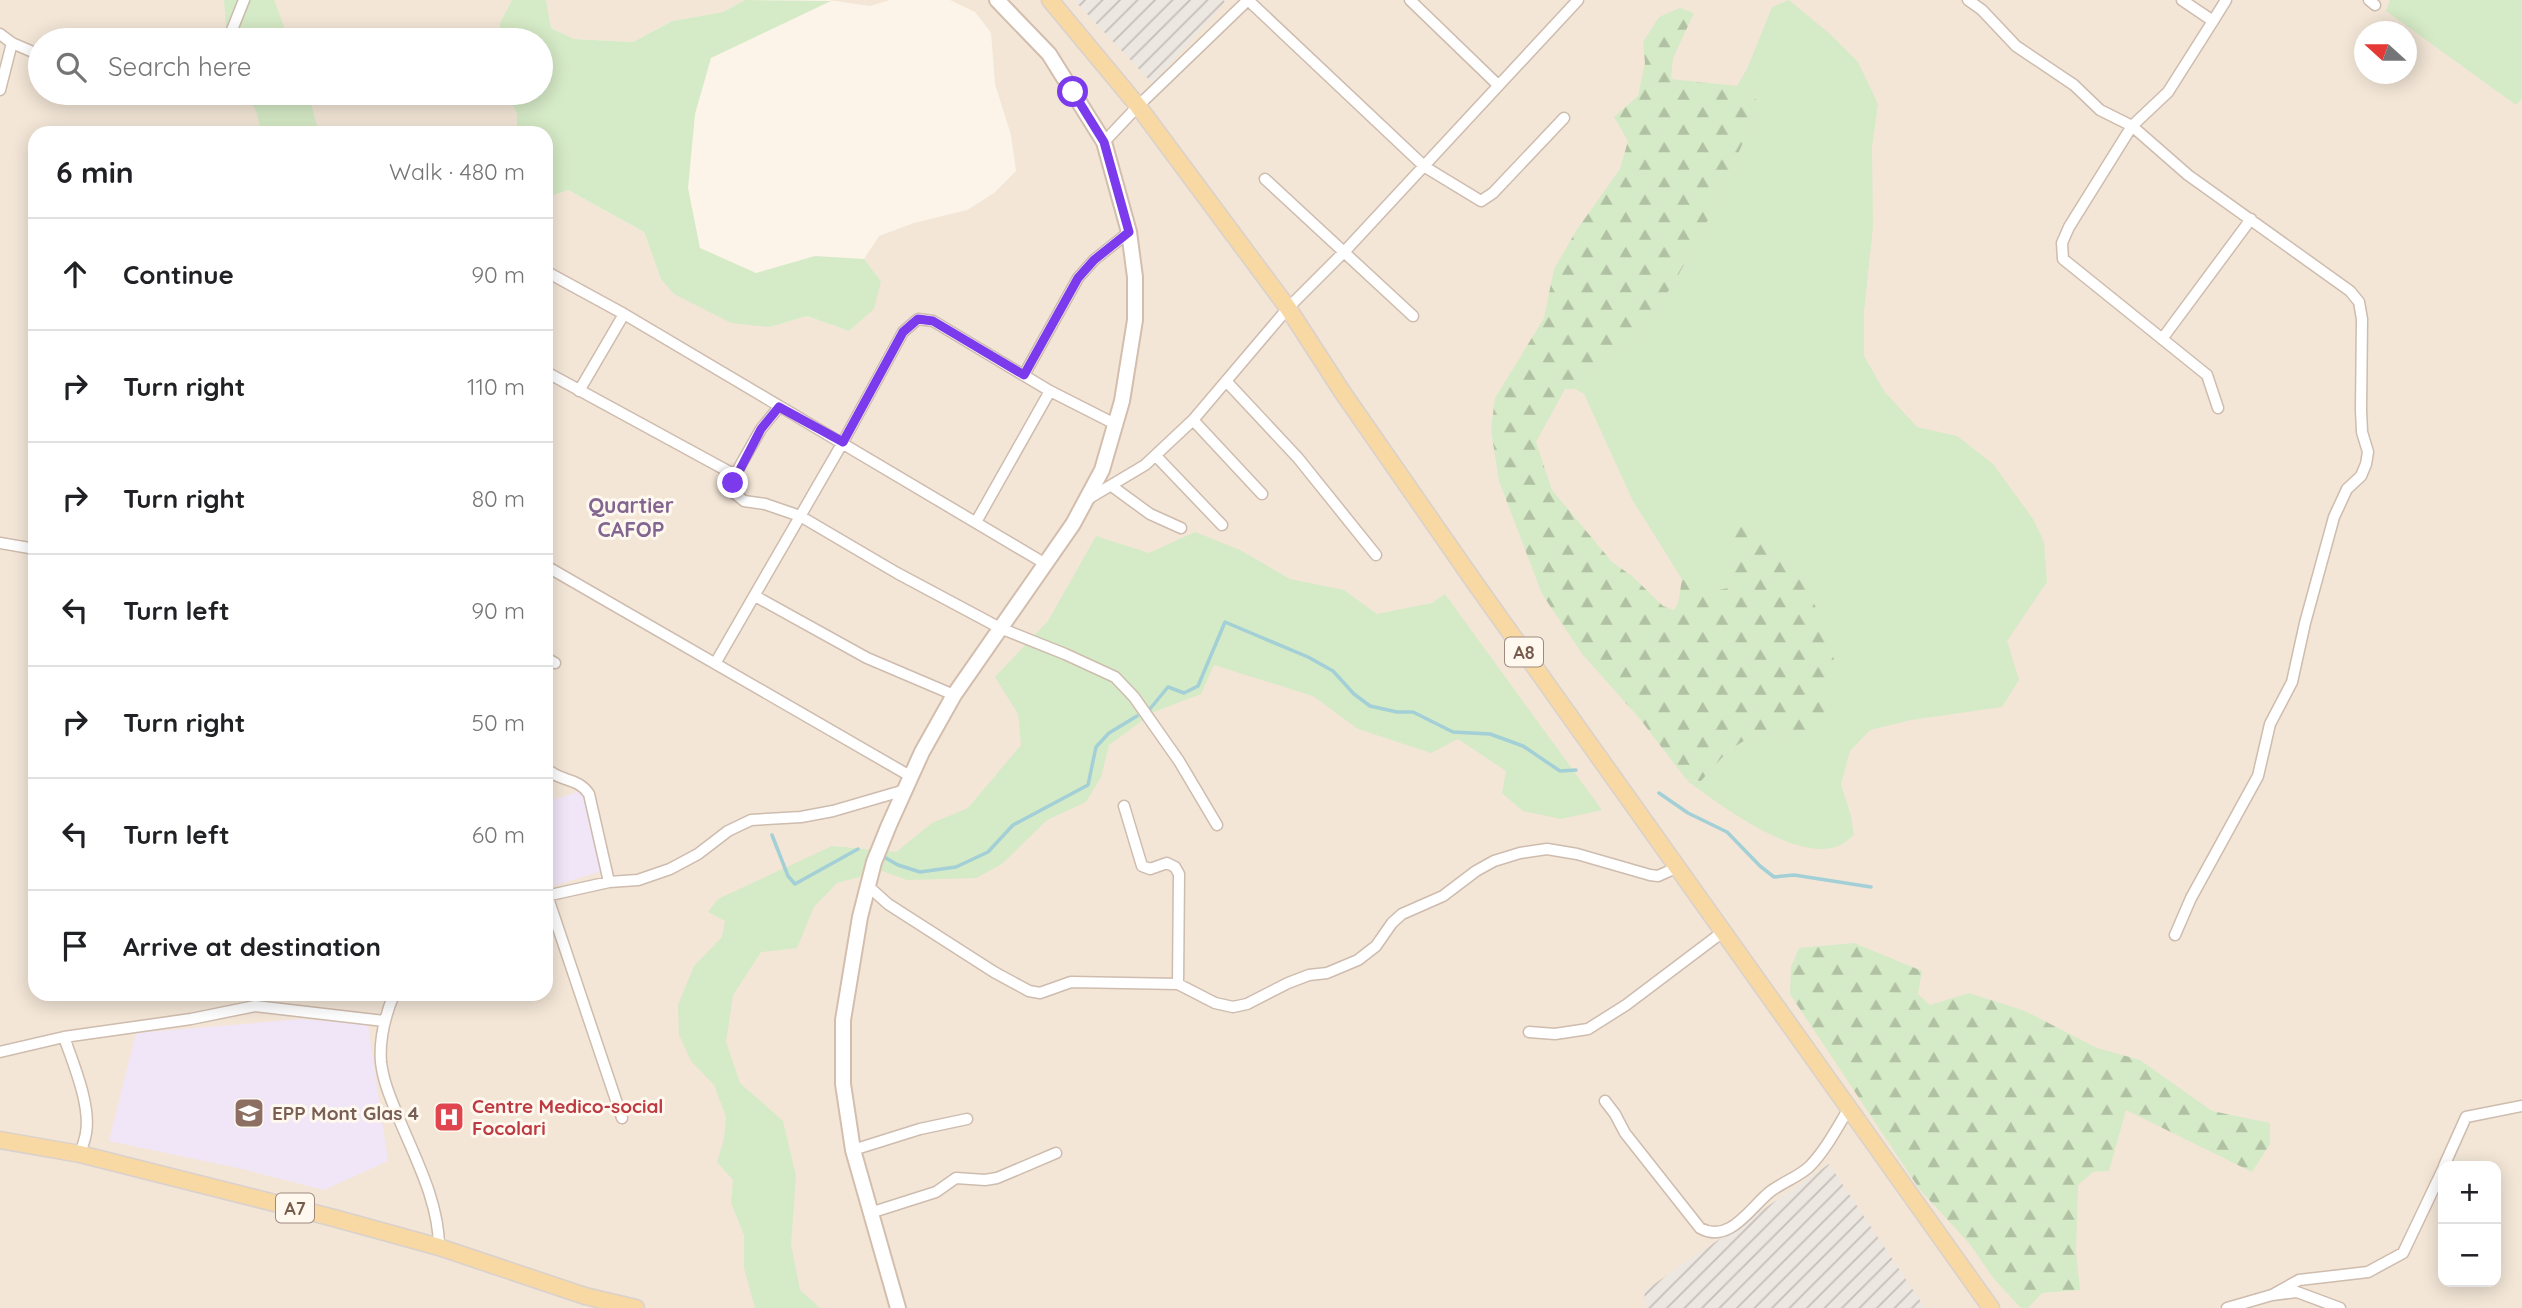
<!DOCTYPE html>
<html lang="en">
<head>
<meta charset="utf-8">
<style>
	:root { --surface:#fff; --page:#f2f2f2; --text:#202124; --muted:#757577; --line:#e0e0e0 }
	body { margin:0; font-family:Quicksand,sans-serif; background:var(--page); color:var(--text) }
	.controls { position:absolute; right:21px; bottom:21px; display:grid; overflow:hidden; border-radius:14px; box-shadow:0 4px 18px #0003 }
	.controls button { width:63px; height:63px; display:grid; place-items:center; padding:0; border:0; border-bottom:2px solid var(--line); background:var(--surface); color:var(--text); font:35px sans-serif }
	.compass { position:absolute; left:2354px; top:21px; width:63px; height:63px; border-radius:50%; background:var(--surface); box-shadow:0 4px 18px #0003; rotate:291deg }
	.stop { position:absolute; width:21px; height:21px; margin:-16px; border:5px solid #7c3aed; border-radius:50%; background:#fff }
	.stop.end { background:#7c3aed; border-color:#fff; box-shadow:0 2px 7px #0008 }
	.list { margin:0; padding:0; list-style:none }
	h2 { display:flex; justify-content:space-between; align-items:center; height:91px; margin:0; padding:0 28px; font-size:30px }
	h2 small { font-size:23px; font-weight:400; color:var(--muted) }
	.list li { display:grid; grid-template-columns:46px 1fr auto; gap:21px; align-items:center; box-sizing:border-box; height:112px; padding:0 28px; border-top:2px solid var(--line) }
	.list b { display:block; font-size:26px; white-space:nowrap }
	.list em { font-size:23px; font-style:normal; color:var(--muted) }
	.icon { flex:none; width:38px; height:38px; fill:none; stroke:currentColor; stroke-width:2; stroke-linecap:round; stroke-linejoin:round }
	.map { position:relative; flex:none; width:2522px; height:1308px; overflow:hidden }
	.search { position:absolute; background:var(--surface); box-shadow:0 4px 18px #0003; left:28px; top:28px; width:525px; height:77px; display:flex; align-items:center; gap:18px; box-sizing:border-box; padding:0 24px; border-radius:38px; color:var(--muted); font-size:26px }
	.panel { position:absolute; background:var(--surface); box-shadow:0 4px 18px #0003; left:28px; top:126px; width:525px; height:875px; border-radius:21px }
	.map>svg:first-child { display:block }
	.residential { fill:#f3e6d7; fill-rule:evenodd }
	.industrial { fill:url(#industrial-furrows) }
	.education { fill:#f1e5f8 }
	.grass { fill:#d5eac6 }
	.forest { fill:url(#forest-firs) }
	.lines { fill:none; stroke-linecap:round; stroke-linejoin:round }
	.stream { stroke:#a3cfd7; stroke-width:3.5 }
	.street-casing { stroke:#cebcae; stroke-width:13 }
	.secondary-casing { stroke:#d3beae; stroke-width:18 }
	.primary-casing { stroke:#d9d1cd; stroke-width:19 }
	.street { stroke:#fff; stroke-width:10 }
	.secondary { stroke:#fff; stroke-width:14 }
	.primary { stroke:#f8d8a3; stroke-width:16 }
	.route { stroke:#7c3aed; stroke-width:9 }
	.labels { text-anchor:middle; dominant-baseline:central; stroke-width:6; stroke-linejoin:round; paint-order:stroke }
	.shield { fill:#fef8ef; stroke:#9f8a7d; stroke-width:2 }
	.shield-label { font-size:18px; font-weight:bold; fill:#765b4c }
	.health-label { font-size:19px; font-weight:bold; fill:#be3a42; stroke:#fef8ef; text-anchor:start }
	.education-label { font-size:19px; font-weight:bold; fill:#785e54; stroke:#fef8ef; text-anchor:start }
	.neighbourhood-label { font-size:21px; font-weight:bold; fill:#826591; stroke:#fef8ef }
</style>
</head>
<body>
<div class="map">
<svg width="2522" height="1308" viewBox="0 0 2522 1308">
	<defs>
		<pattern id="industrial-furrows" width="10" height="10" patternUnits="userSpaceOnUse" patternTransform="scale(1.75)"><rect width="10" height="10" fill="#ede7e1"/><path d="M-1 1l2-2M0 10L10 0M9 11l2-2" fill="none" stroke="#c5beb9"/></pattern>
		<pattern id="forest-firs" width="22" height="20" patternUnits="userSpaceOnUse" patternTransform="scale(1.75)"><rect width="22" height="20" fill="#d5eac6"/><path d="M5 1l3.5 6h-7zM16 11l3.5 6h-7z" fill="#b1c1a3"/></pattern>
	</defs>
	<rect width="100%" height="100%" fill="#fcf4e8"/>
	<!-- residential -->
	<path class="residential" d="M 0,0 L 512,0 L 500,23 L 497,40 L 40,40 L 40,93 L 507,93 L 517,114 L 517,133 L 35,133 L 35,994 L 546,994 L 546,198 L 568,190 L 644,232 L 661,279 L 770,327 L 807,316 L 849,331 L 881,281 L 864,259 L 879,236 L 914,223 L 967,210 L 994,193 L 1016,171 L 1011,135 L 995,84 L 991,33 L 975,12 L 950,0 L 2522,0 L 2522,1308 L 0,1308 ZM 2364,32 L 2406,32 L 2406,74 L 2364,74 ZM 2443,1166 L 2496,1166 L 2496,1282 L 2443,1282 Z
		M 546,0 L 745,0 L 723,12 L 672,21 L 633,42 L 574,39 L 551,28 Z
		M 829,0 L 890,0 L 870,6 Z"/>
	<!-- industrial -->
	<path class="industrial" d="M 1074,0 L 1223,0 L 1225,2 L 1153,84 Z
		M 1829,1164 L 1925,1308 L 1646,1308 L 1644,1291 Z"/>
	<!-- education -->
	<path class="education" d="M 584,790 L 602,871 L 546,888 L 546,802 Z
		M 302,1019 L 368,1025 L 388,1161 L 324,1190 L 238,1168 L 109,1141 L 136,1033 Z"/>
	<!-- grass -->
	<path class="grass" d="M 224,0 L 274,0 L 289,40 L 227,40 Z
		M 512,0 L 546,0 L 551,28 L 574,39 L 633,42 L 672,21 L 723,12 L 745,0 L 831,1 L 711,58 L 695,114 L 688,188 L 700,248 L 756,273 L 815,256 L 864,259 L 881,281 L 874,309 L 849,331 L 807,316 L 770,327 L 731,323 L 674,294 L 661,279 L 644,232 L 568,190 L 546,198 L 546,133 L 517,133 L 517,114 L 507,93 L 541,93 L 541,40 L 497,40 L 500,23 Z
		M 1789,0 L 1831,35 L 1858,62 L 1878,104 L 1872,147 L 1873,227 L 1864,311 L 1864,356 L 1884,391 L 1917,427 L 1957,436 L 1993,464 L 2033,519 L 2044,542 L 2047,582 L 2007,641 L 2019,680 L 2002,707 L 1911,720 L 1870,730 L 1850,751 L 1841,784 L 1851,816 L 1854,835 C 1850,838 1845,843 1841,845 C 1798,865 1719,804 1686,780 L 1701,781 L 1728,751 L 1761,730 L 1791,739 L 1836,665 L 1824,635 L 1733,562 L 1728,588 L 1705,594 L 1682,579 L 1633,501 L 1584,394 L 1575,389 L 1597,364 L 1634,341 L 1674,283 L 1707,222 L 1761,103 L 1737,86 L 1747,69 L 1772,7 Z
		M 2390,0 L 2522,0 L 2522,98 L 2516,105 L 2386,11 Z
		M 246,93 L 308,93 L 319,133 L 262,133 L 256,111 Z
		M 1195,532 L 1240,550 L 1290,579 L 1344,590 L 1377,614 L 1432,603 L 1445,594 L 1602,810 L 1561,819 L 1523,811 L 1502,793 L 1506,771 L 1458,739 L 1431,753 L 1358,729 L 1313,696 L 1214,665 L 1201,694 L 1154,712 L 1109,745 L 1101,777 L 1086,802 L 1047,820 L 1002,864 L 976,878 L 907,880 L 882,871 L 837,883 L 814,907 L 797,948 L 761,952 L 733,995 L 726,1042 L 740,1083 L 783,1121 L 796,1176 L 791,1244 L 800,1290 L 820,1308 L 755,1308 L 744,1268 L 744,1235 L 731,1203 L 733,1180 L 717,1162 L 724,1139 L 726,1117 L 714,1085 L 691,1061 L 679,1035 L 678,1005 L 694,966 L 722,937 L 725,921 L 708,912 L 718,899 L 832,846 L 896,852 L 932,823 L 968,808 L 1021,745 L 1018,714 L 995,677 L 1048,621 L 1096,536 L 1149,553 Z"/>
	<!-- forest -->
	<path class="forest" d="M 1680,8 L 1694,13 L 1673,58 L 1671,79 L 1737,86 L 1761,103 L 1707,222 L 1674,283 L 1634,341 L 1597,364 L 1575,389 L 1565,389 L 1536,442 L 1552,490 L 1612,562 L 1632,576 L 1663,606 L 1674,610 L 1678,604 L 1682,579 L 1705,593 L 1728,588 L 1733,562 L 1718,536 L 1736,517 L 1756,526 L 1808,586 L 1836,665 L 1827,722 L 1791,739 L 1761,730 L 1728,751 L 1701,781 L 1686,779 L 1640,719 L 1583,655 L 1542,594 L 1499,481 L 1491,430 L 1495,398 L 1544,318 L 1554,269 L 1576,231 L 1620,169 L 1628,141 L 1614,117 L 1638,96 L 1645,63 L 1643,42 L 1659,17 Z
		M 1854,943 L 1922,971 L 1918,994 L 1930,1005 L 1969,993 L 2025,1011 L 2097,1048 L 2140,1060 L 2212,1111 L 2270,1123 L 2270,1144 L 2252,1172 L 2126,1110 L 2109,1171 L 2093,1172 L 2078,1185 L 2076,1252 L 2080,1290 L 2042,1293 L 2028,1308 L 2021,1308 L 1994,1279 L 1969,1243 L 1920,1190 L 1790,994 L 1791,967 L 1799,948 Z"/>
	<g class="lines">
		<!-- stream -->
		<path class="stream" d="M 1149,710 L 1168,687 L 1184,693 L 1198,686 L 1225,622 L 1308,657 L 1333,671 L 1354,694 L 1370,706 L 1397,712 L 1413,712 L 1453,732 L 1490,734 L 1523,746 L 1560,771 L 1576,770
			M 1659,793 L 1688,813 L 1727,832 L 1760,866 L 1774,877 L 1794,875 L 1871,887
			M 772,835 L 788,876 L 795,884 L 858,849
			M 884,857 L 898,865 L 920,872 L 956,867 L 988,852 L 1013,825 L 1088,785 L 1096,747 L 1109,733 L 1137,716"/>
		<!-- street casing -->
		<g class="street-casing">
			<path id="street" d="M 1248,0 L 1425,167 L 1481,201 L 1493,193 L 1564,118
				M 1410,0 L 1498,85
				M 1968,0 L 1982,10 L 2016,46 L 2074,85 L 2100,110 L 2132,126 L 2188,175 L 2350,291 L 2359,302 L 2362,319 L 2361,410 L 2362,432 L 2368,452 L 2366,464 L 2361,476 L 2347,489 L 2334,517 L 2305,623 L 2292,682 L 2270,724 L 2258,776 L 2191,898 L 2175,935
				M 2182,0 L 2213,21 L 2168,92 L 2132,126 L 2069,227 L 2062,243 L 2063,259 L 2207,375 L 2218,408
				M 2369,0 L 2375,5
				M 2213,21 L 2226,0
				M 0,34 L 12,43 L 40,55
				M 228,40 L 244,0
				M 0,90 L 12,43
				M 1104,142 L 1138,106 L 1248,0
				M 1265,179 L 1413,316
				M 547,272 L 624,314 L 1044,563
				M 2162,339 L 2251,219
				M 546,372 L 735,475 L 733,492 L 744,501 L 765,504 L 800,516 L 897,573 L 1000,628 L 1065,654 L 1115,677 L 1134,697 L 1179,761 L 1217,825
				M 1024,375 L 1078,278 L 1094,260 L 1129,232
				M 1226,381 L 1298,458 L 1376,555
				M 579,391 L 624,314
				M 1193,420 L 1262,494
				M 1156,456 L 1222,525
				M 735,475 L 761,429 L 779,407
				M 1113,487 L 1150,514 L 1181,528
				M 1088,499 L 1145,465 L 1193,420 L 1288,308 L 1345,251 L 1578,0
				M 976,522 L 1050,391
				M 0,543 L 35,549
				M 546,566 L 910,776
				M 755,596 L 867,658 L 954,695
				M 546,658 L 555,663
				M 716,662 L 843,442 L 903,332 L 918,319 L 933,321 L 1050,391 L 1117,425
				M 546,768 C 559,782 578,777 589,794 L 609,882
				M 1124,806 L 1142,866 L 1150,869 L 1167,863 L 1175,867 L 1179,874 L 1178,984
				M 868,886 L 888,904 L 994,972 L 1029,991 L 1040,993 L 1071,982 L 1178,984 L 1215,1003 L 1233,1007 L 1247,1004 L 1288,983 L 1309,975 L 1327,973 L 1358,960 L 1376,946 L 1392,923 L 1402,914 L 1443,896 L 1476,871 L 1494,861 L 1520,853 L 1547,849 L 1577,854 L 1650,875 L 1658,876 L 1678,867
				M 547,895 L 622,1118
				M 546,896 L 609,882 L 638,880 L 670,869 L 698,854 L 728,831 L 751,820 L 801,817 L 833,811 L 905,790
				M 394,994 C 385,1016 379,1038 381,1062 C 383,1080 390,1097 397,1114 C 414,1156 439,1201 439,1247
				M 1529,1032 L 1555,1034 L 1588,1029 L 1626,1005 L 1724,931
				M 64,1037 C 73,1063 91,1105 86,1133 C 85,1140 82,1147 80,1154
				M 0,1052 L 64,1037 L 191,1019 L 255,1006 L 384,1021
				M 1605,1101 L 1615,1114 L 1625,1133 L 1700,1228 C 1730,1245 1751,1206 1771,1191 C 1783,1182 1798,1177 1809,1167 C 1825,1151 1837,1128 1849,1108
				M 853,1150 L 920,1129 L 967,1119
				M 2444,1166 L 2466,1117 L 2522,1106
				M 870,1213 L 936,1192 L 956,1178 L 985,1180 L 997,1178 L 1056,1153
				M 2272,1295 L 2299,1280 L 2368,1272 L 2403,1253 L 2443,1169
				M 2227,1308 L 2272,1295 L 2297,1292 L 2340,1308"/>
		</g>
		<!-- secondary casing -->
		<g class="secondary-casing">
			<path id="secondary" d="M 898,1308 L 853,1150 L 843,1084 L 843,1020 L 860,917 L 874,862 L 889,825 L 922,752 L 954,695 L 1073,524 L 1102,470 L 1122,401 L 1135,320 L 1135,277 L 1129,232 L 1104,142 L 1049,54 L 997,0"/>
		</g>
		<!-- primary casing -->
		<g class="primary-casing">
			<path id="primary" d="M 1050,0 L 1138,106 L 1288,308 L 1343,393 L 1475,583 L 1991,1308
				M 0,1140 L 80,1154 L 334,1218 L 439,1247 L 585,1296 L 636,1308"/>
		</g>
		<!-- street -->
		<use href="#street" class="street"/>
		<!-- secondary -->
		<use href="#secondary" class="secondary"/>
		<!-- primary -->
		<use href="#primary" class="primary"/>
	</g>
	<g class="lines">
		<!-- route -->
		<path class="route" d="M 733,483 L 761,429 L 779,407 L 843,442 L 903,332 L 918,319 L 933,321 L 1024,375 L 1078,278 L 1094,260 L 1129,232 L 1104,142 L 1073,92"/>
	</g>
	<!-- icons -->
	<defs>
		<g id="school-square" transform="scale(1.575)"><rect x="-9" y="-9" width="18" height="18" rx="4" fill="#8d6e63" stroke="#fef8ef"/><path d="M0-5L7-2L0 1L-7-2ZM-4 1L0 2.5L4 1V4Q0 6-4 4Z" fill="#fff"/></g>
		<g id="hospital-square" transform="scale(1.575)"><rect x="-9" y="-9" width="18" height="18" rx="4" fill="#e0444e" stroke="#fef8ef"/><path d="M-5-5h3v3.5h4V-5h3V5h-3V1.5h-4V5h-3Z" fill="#fff"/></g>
	</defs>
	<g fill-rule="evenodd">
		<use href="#school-square" x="249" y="1113"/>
		<use href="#hospital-square" x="449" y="1117"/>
	</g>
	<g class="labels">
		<!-- shield labels -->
		<g class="shield">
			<rect x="1505" y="637.5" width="38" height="29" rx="5"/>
			<rect x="276" y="1193.5" width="38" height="29" rx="5"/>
		</g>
		<g class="shield-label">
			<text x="1524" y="652">A8</text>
			<text x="295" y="1208">A7</text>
		</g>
		<!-- health labels -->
		<g class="health-label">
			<text x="472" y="1106">Centre Medico-social<tspan x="472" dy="22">Focolari</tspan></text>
		</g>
		<!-- education labels -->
		<g class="education-label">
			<text x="272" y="1113">EPP Mont Glas 4</text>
		</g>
		<!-- neighbourhood labels -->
		<g class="neighbourhood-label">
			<text x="631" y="505">Quartier<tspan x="631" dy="24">CAFOP</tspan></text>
		</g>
	</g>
</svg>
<div class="controls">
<button>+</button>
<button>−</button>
</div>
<svg class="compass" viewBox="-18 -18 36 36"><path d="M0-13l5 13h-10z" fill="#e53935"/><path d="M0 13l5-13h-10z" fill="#757577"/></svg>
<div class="stop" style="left:1073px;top:92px"></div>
<div class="stop end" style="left:733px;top:483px"></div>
<div class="search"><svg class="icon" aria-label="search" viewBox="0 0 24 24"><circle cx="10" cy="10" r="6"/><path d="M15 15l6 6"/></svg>Search here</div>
<section class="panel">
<h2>6 min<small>Walk · 480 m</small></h2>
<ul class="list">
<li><svg class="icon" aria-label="ahead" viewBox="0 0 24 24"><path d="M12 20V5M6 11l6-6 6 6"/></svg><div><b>Continue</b></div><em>90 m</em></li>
<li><svg class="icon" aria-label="right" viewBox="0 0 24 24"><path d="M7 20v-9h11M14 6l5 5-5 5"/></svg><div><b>Turn right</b></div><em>110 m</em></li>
<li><svg class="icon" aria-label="right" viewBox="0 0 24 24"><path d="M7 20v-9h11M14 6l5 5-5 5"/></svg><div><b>Turn right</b></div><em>80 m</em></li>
<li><svg class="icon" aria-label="left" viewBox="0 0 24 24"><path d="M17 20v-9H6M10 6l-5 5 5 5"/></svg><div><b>Turn left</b></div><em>90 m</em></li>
<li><svg class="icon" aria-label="right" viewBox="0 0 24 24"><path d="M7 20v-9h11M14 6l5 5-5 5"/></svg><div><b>Turn right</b></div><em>50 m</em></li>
<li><svg class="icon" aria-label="left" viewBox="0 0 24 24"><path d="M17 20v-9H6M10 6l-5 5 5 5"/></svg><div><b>Turn left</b></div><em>60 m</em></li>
<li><svg class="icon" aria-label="arrive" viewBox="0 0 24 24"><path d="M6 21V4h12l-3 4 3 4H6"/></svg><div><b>Arrive at destination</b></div></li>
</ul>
</section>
</div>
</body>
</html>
